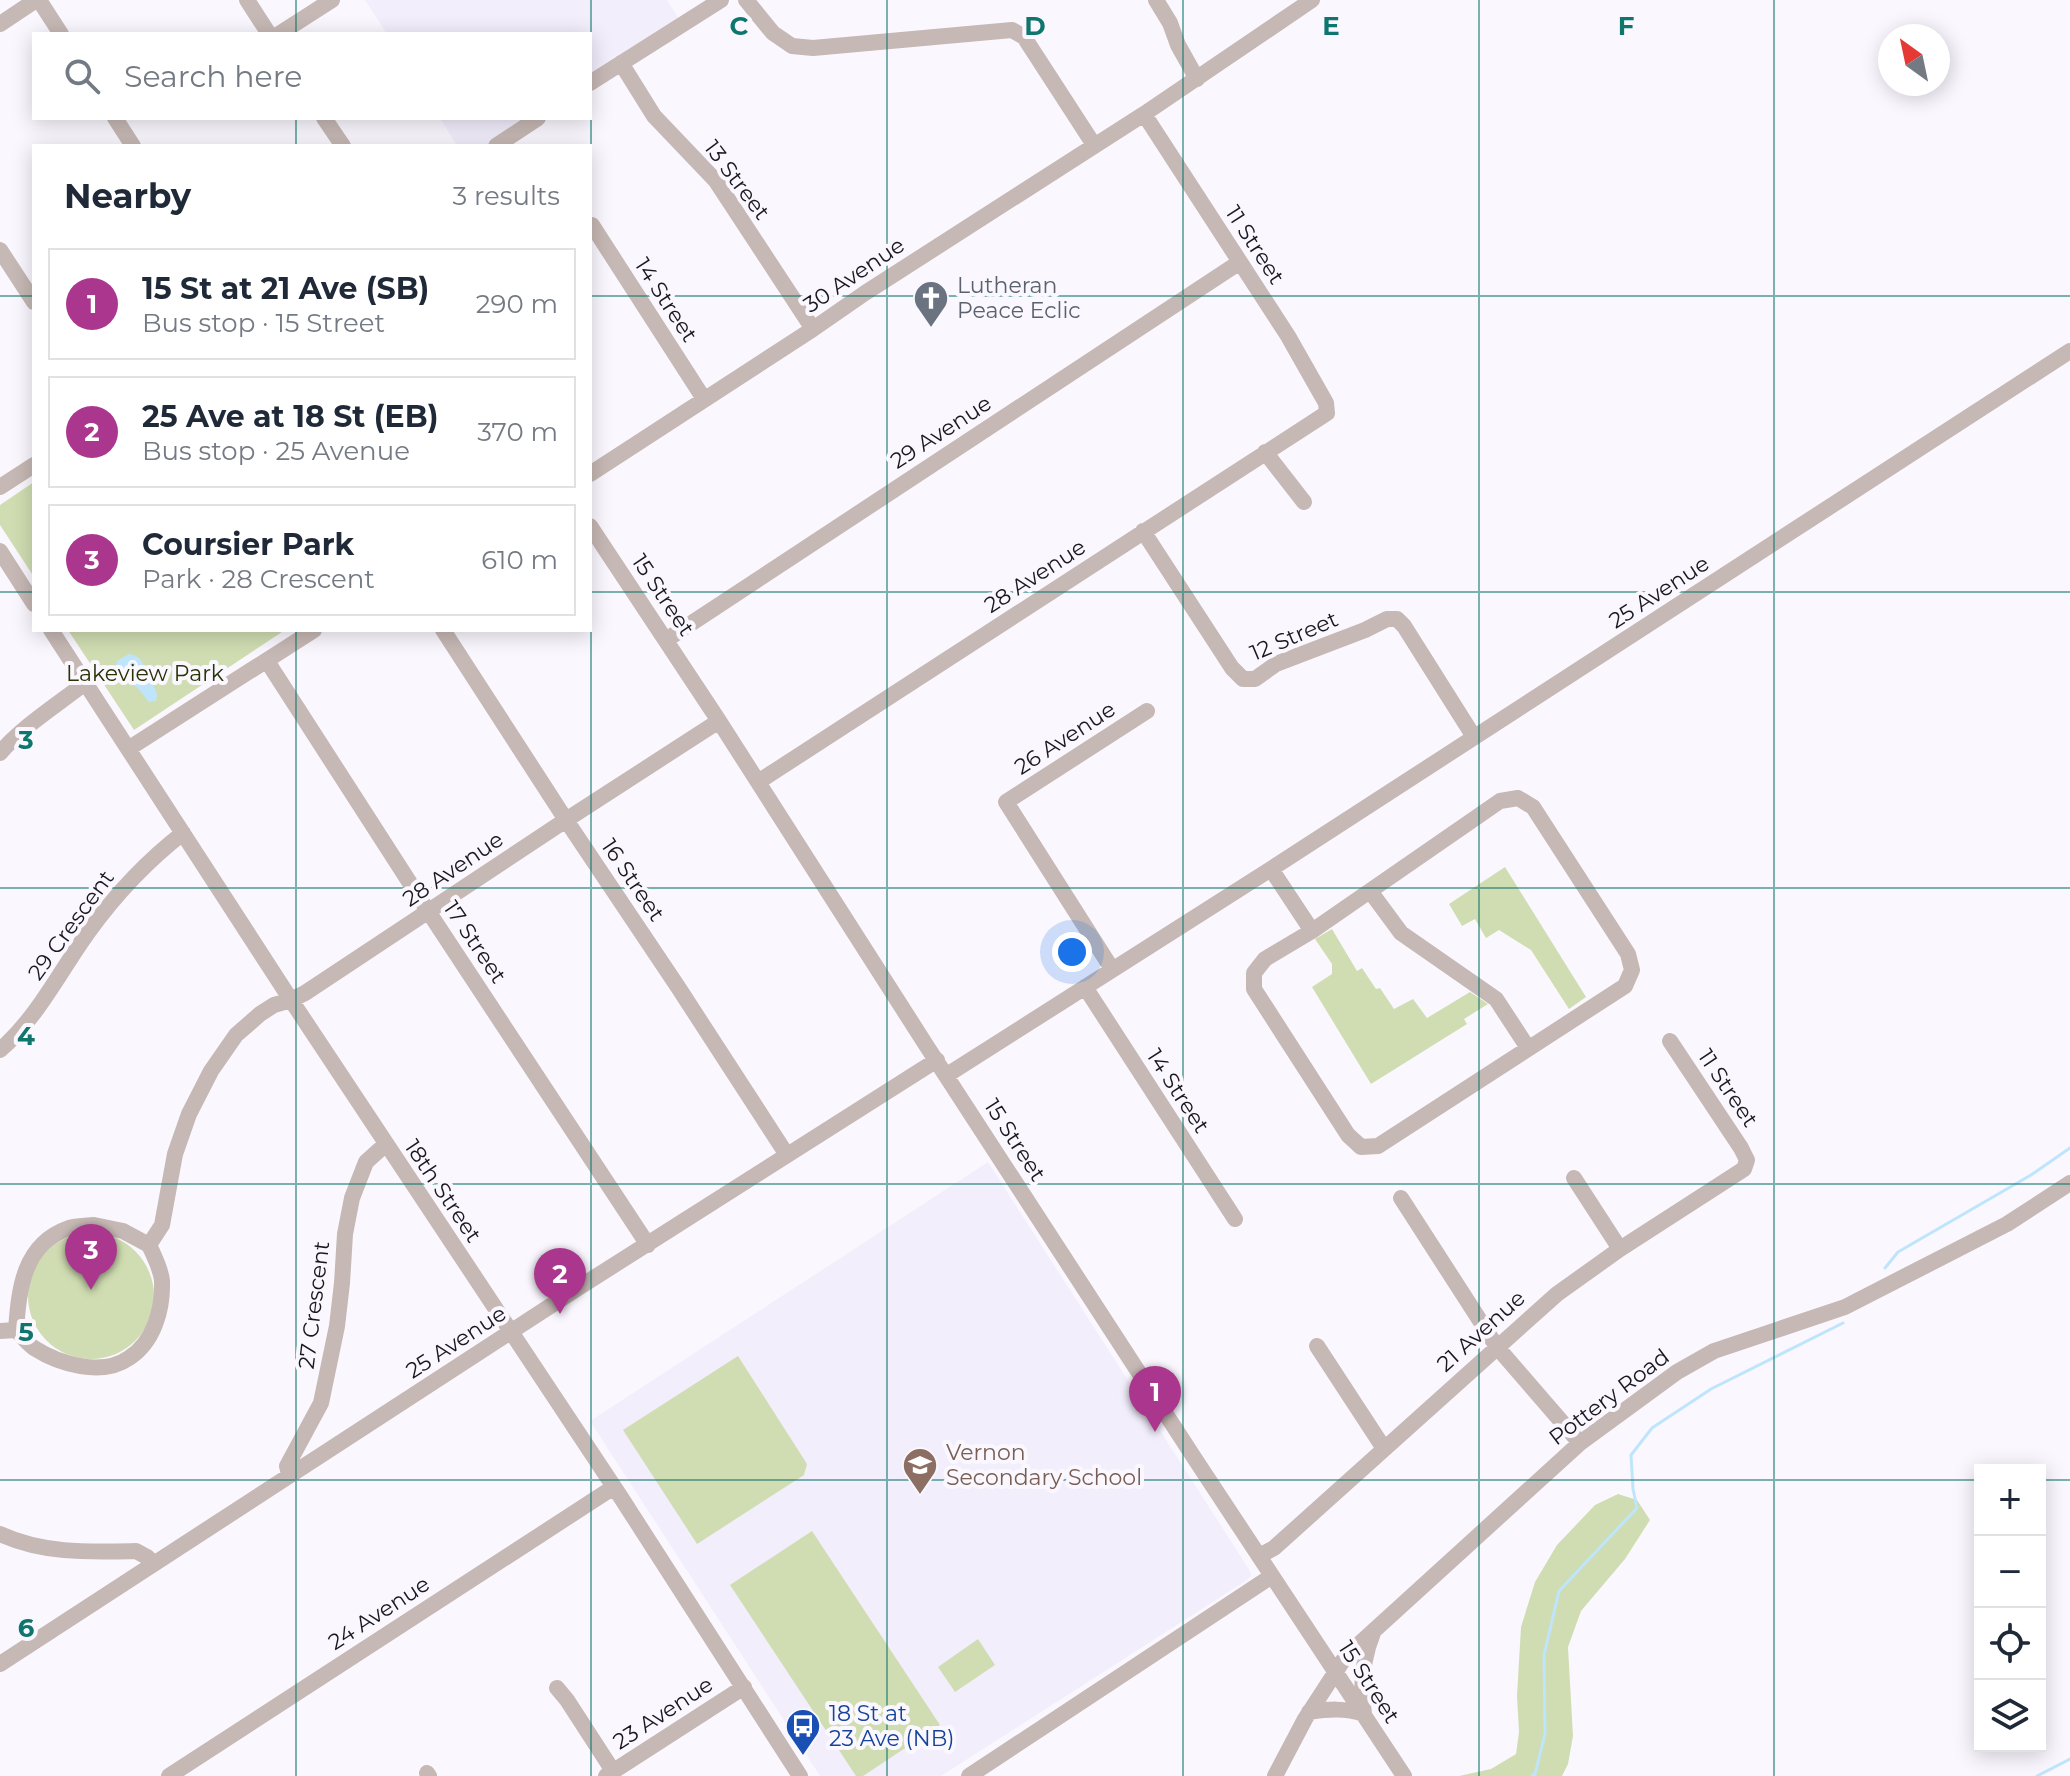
<!DOCTYPE html>
<html lang="en">
<head>
<meta charset="utf-8">
<style>
	:root { --surface:#fff; --page:#f6f6f7; --text:#1f2937; --muted:#747a83; --line:#e0e1e3; --accent:#aa368e }
	body { margin:0; font-family:Montserrat,sans-serif; background:var(--page); color:var(--text) }
	.controls { position:absolute; right:24px; bottom:24px; display:grid; overflow:hidden; border-radius:0px; box-shadow:0 4px 20px #0003 }
	.controls button { width:72px; height:72px; display:grid; place-items:center; padding:0; border:0; border-bottom:2px solid var(--line); background:var(--surface); color:var(--text); font:40px sans-serif }
	.compass { position:absolute; left:1878px; top:24px; width:72px; height:72px; border-radius:50%; background:var(--surface); box-shadow:0 4px 20px #0003; rotate:327deg }
	.you { position:absolute; left:1072px; top:952px; width:28px; height:28px; margin:-20px; border:6px solid #fff; border-radius:50%; background:#1a73e8; box-shadow:0 0 0 12px #1a73e833 }
	.badge { display:grid; place-items:center; width:52px; height:52px; border-radius:50%; background:var(--accent); color:#fff; font-size:26px; font-weight:700 }
	.pin { position:absolute; translate:-50% -66px; filter:drop-shadow(0 2px 4px #0008) }
	.pin::after { content:''; position:absolute; top:42px; width:28px; height:24px; background:inherit; clip-path:polygon(0 0,100% 0,50% 100%) }
	.list { margin:0; padding:0; list-style:none }
	h2 { display:flex; justify-content:space-between; align-items:center; height:104px; margin:0; padding:0 32px; font-size:34px }
	h2 small { font-size:26px; font-weight:400; color:var(--muted) }
	.list li { display:grid; grid-template-columns:52px 1fr auto; gap:24px; align-items:center; box-sizing:border-box; height:112px; margin:0 16px 16px; padding:0 16px; border:2px solid var(--line); border-radius:0px }
	.list b { display:block; font-size:30px; white-space:nowrap }
	.list p { margin:0; font-size:26px; white-space:nowrap; color:var(--muted) }
	.list em { font-size:26px; font-style:normal; color:var(--muted) }
	.icon { flex:none; width:44px; height:44px; fill:none; stroke:currentColor; stroke-width:2; stroke-linecap:round; stroke-linejoin:round }
	.map { position:relative; flex:none; width:2070px; height:1776px; overflow:hidden }
	.search { position:absolute; background:var(--surface); box-shadow:0 4px 20px #0003; left:32px; top:32px; width:560px; height:88px; display:flex; align-items:center; gap:20px; box-sizing:border-box; padding:0 28px; border-radius:0px; color:var(--muted); font-size:30px }
	.panel { position:absolute; background:var(--surface); box-shadow:0 4px 20px #0003; left:32px; top:144px; width:560px; height:488px; border-radius:0px }
	.map>svg:first-child { display:block }
	.built { fill:#f2eefc }
	.green { fill:#d0ddb2 }
	.water { fill:#bfe5fc }
	.lines { fill:none; stroke-linecap:round; stroke-linejoin:round }
	.stream { stroke:#bfe5fc; stroke-width:3 }
	.minor { stroke:#c6b8b4; stroke-width:16 }
	.grid { fill:none; stroke:#0f766e; stroke-width:2; stroke-opacity:0.55 }
	.labels { text-anchor:middle; dominant-baseline:central; stroke-width:8; stroke-linejoin:round; paint-order:stroke }
	.street-label { font-size:22px; fill:#1a1721; stroke:#faf8fe }
	.worship-label { font-size:22px; fill:#5b616d; stroke:#faf8fe; text-anchor:start }
	.park-label { font-size:22px; fill:#293303; stroke:#faf8fe }
	.education-label { font-size:22px; fill:#785e54; stroke:#faf8fe; text-anchor:start }
	.transit-label { font-size:22px; fill:#164399; stroke:#faf8fe; text-anchor:start }
	.grid-label { font-size:26px; text-anchor:middle; font-weight:bold; fill:#0f766e; stroke:#faf8fe; stroke-width:8; stroke-linejoin:round; paint-order:stroke }
</style>
</head>
<body>
<div class="map">
<svg width="2070" height="1776" viewBox="0 0 2070 1776">
	<rect width="100%" height="100%" fill="#faf8fe"/>
	<!-- built -->
	<path class="built" d="M 365,0 L 667,0 L 681,22 L 590,83 L 590,34 L 387,34 Z
		M 440,118 L 538,118 L 496,146 L 457,146 Z
		M 988,1162 L 1250,1571 L 1251,1576 L 1247,1580 L 941,1776 L 820,1776 L 590,1421 Z"/>
	<!-- green -->
	<path class="green" d="M 34,482 L 34,577 L 0,525 L 0,505 Z
		M 68,630 L 285,630 L 134,730 Z
		M 1505,867 L 1586,997 L 1569,1009 L 1531,950 L 1499,930 L 1486,938 L 1475,919 L 1462,926 L 1449,904 Z
		M 1332,929 L 1357,971 L 1362,968 L 1376,989 L 1380,988 L 1394,1009 L 1413,999 L 1427,1018 L 1470,992 L 1488,1004 L 1464,1019 L 1467,1024 L 1371,1084 L 1312,987 L 1332,974 L 1332,964 L 1315,939 Z
		M28 1296a63 63 0 1 1 126 0a63 63 0 1 1-126 0Z
		M 738,1356 L 807,1464 L 804,1475 L 697,1544 L 623,1430 Z
		M 1618,1494 L 1637,1500 L 1650,1520 L 1625,1559 L 1581,1611 L 1568,1647 L 1573,1736 L 1568,1764 L 1562,1776 L 1459,1776 L 1491,1769 L 1516,1754 L 1519,1732 L 1517,1696 L 1521,1627 L 1535,1582 L 1557,1545 L 1595,1505 Z
		M 812,1531 L 940,1725 L 863,1776 L 856,1776 L 730,1585 Z
		M 978,1639 L 995,1665 L 955,1692 L 938,1667 Z"/>
	<!-- water -->
	<path class="water" d="M 129,654 C 147,658 141,666 148,678 C 153,688 159,689 156,701 L 149,702 C 144,697 140,689 135,686 C 121,678 112,683 117,661 Z"/>
	<g class="lines">
		<!-- stream -->
		<path class="stream" d="M 1885,1268 L 1898,1252 L 2031,1175 L 2070,1148
			M 1532,1776 L 1535,1774 L 1545,1734 L 1544,1655 L 1559,1591 L 1637,1508 L 1633,1489 L 1631,1455 L 1652,1428 L 1711,1389 L 1843,1323
			M 2037,1776 L 2070,1759"/>
		<!-- minor -->
		<path class="minor" d="M 39,0 L 61,34
			M 247,0 L 269,34
			M 746,0 L 773,33 L 792,46 L 813,48 L 1012,30 L 1024,37 L 1094,145
			M 1156,0 L 1170,23 L 1178,45 L 1197,79
			M 0,24 L 36,0
			M 279,34 L 332,0
			M 621,63 L 654,116 L 716,181 L 813,329
			M 590,83 L 721,0
			M 115,118 L 133,146
			M 324,118 L 343,146
			M 496,146 L 538,118
			M 592,225 L 704,399
			M 0,250 L 34,302
			M 1265,452 L 1304,502
			M 590,474 L 813,329 L 865,293 L 1144,114 L 1312,0
			M 0,487 L 34,465
			M 590,526 L 719,721 L 926,1045 L 1195,1459 L 1404,1776
			M 1143,531 L 1232,668 L 1243,679 L 1255,679 L 1276,664 L 1365,630 L 1387,619 L 1397,619 L 1404,626 L 1474,737
			M 0,551 L 34,604
			M 51,630 L 291,1000 L 620,1496 L 800,1776
			M 443,630 L 566,820 L 678,987 L 787,1155
			M 666,640 L 1240,262
			M 267,661 L 428,911 L 648,1245
			M 128,749 L 314,630
			M 0,753 C 23,726 57,705 85,683
			M 758,782 L 1327,413 L 1326,403 L 1288,336 L 1144,114
			M 1518,798 L 1533,807 L 1628,954 L 1632,970 L 1625,986 L 1378,1146 L 1361,1147 L 1348,1135 L 1254,989 L 1254,973 L 1265,959 L 1312,931 L 1500,801 Z
			M 1271,869 L 1312,931
			M 1370,891 L 1401,933 L 1496,999 L 1528,1048
			M 1112,969 L 1006,802 L 1147,711
			M 1085,987 L 1235,1219
			M 0,1050 C 38,1017 60,971 89,931 C 116,894 147,861 183,833
			M 947,1075 L 1271,869 L 2070,351
			M 1574,1178 L 1620,1249
			M 1401,1198 L 1497,1347 L 1580,1443
			M 94,1225 L 123,1231 L 149,1245 C 154,1256 161,1269 162,1281 C 163,1309 154,1342 129,1358 C 102,1377 59,1364 34,1348 C 27,1343 22,1336 16,1330 C 19,1289 23,1244 69,1228 C 76,1226 86,1226 94,1225 Z
			M 149,1245 L 162,1225 L 175,1154 L 189,1114 L 211,1071 L 236,1035 L 260,1014 L 274,1005 L 291,1000 L 305,993 L 566,820 L 719,721
			M 0,1331 L 16,1330
			M 1317,1346 L 1383,1447
			M 289,1474 L 287,1466 L 321,1403 L 337,1326 L 342,1283 L 345,1234 L 352,1198 L 366,1162 L 386,1144
			M 0,1534 C 43,1554 90,1552 136,1551 L 147,1557 L 153,1563
			M 1259,1556 L 1274,1548 L 1557,1294 L 1620,1249 L 1744,1169 L 1747,1160 L 1741,1148 L 1670,1041
			M 0,1664 L 578,1288 L 937,1060
			M 557,1688 L 567,1700 L 613,1771
			M 1309,1712 C 1329,1709 1345,1708 1364,1714 C 1360,1685 1362,1660 1373,1633
			M 427,1773 L 429,1776
			M 169,1776 L 614,1487
			M 606,1776 L 744,1687
			M 969,1776 L 1272,1576
			M 1275,1776 L 1305,1719 L 1346,1656 L 1580,1443 L 1677,1372 L 1714,1351 L 1845,1307 L 2007,1224 L 2070,1183"/>
	</g>
	<!-- grid -->
	<path class="grid" d="M 296,0 L 296,34M 591,0 L 591,1776M 887,0 L 887,1776M 1183,0 L 1183,1776M 1479,0 L 1479,1776M 1774,0 L 1774,1776M 296,118 L 296,146M 0,296 L 34,296M 590,296 L 2070,296M 0,592 L 34,592M 590,592 L 2070,592M 296,630 L 296,1776M 0,888 L 2070,888M 0,1184 L 2070,1184M 0,1480 L 1980,1480M 2040,1480 L 2070,1480"/>
	<!-- icons -->
	<defs>
		<g id="church-pin" transform="scale(1.8)"><path d="M0 17L-7.5 6A9.5 9.5 0 1 1 7.5 6Z" fill="#6b7280" stroke="#faf8fe"/><path d="M-1.2-6h2.4v3.5h3.3v2.4h-3.3V6h-2.4V-.1h-3.3v-2.4h3.3Z" fill="#fff"/></g>
		<g id="school-pin" transform="scale(1.8)"><path d="M0 17L-7.5 6A9.5 9.5 0 1 1 7.5 6Z" fill="#8d6e63" stroke="#faf8fe"/><path d="M0-5L7-2L0 1L-7-2ZM-4 1L0 2.5L4 1V4Q0 6-4 4Z" fill="#fff"/></g>
		<g id="bus-pin" transform="scale(1.8)"><path d="M0 17L-7.5 6A9.5 9.5 0 1 1 7.5 6Z" fill="#1a4fb4" stroke="#faf8fe"/><path d="M-5-6H5V4H4V6H2V4H-2V6H-4V4H-5ZM-3.5-4V0h7V-4ZM-3.5 1.2v1.5H-2V1.2ZM2 1.2v1.5H3.5V1.2Z" fill="#fff"/></g>
	</defs>
	<g fill-rule="evenodd">
		<use href="#church-pin" x="931" y="298"/>
		<use href="#school-pin" x="920" y="1465"/>
		<use href="#bus-pin" x="803" y="1726"/>
	</g>
	<g class="labels">
		<!-- street labels -->
		<g class="street-label">
			<text transform="translate(737 180) rotate(53)">13 Street</text>
			<text transform="translate(1255 245) rotate(57)">11 Street</text>
			<text transform="translate(854 275) rotate(-34)">30 Avenue</text>
			<text transform="translate(666 300) rotate(57)">14 Street</text>
			<text transform="translate(941 432) rotate(-33)">29 Avenue</text>
			<text transform="translate(1035 576) rotate(-33)">28 Avenue</text>
			<text transform="translate(1659 592) rotate(-33)">25 Avenue</text>
			<text transform="translate(663 595) rotate(56)">15 Street</text>
			<text transform="translate(1294 636) rotate(-23)">12 Street</text>
			<text transform="translate(1065 738) rotate(-33)">26 Avenue</text>
			<text transform="translate(453 869) rotate(-34)">28 Avenue</text>
			<text transform="translate(633 880) rotate(56)">16 Street</text>
			<text transform="translate(71 925) rotate(-54)">29 Crescent</text>
			<text transform="translate(475 942) rotate(56)">17 Street</text>
			<text transform="translate(1728 1088) rotate(56)">11 Street</text>
			<text transform="translate(1178 1091) rotate(57)">14 Street</text>
			<text transform="translate(1015 1140) rotate(57)">15 Street</text>
			<text transform="translate(443 1191) rotate(56)">18th Street</text>
			<text transform="translate(314 1305) rotate(-83)">27 Crescent</text>
			<text transform="translate(1481 1331) rotate(-42)">21 Avenue</text>
			<text transform="translate(456 1342) rotate(-33)">25 Avenue</text>
			<text transform="translate(1609 1397) rotate(-37)">Pottery Road</text>
			<text transform="translate(379 1613) rotate(-33)">24 Avenue</text>
			<text transform="translate(1369 1682) rotate(57)">15 Street</text>
			<text transform="translate(663 1713) rotate(-33)">23 Avenue</text>
		</g>
		<!-- worship labels -->
		<g class="worship-label">
			<text x="957" y="285">Lutheran<tspan x="957" dy="25">Peace Eclic</tspan></text>
		</g>
		<!-- park labels -->
		<g class="park-label">
			<text x="145" y="673">Lakeview Park</text>
		</g>
		<!-- education labels -->
		<g class="education-label">
			<text x="946" y="1452">Vernon<tspan x="946" dy="25">Secondary School</tspan></text>
		</g>
		<!-- transit labels -->
		<g class="transit-label">
			<text x="829" y="1713">18 St at<tspan x="829" dy="25">23 Ave (NB)</tspan></text>
		</g>
	</g>
	<g class="grid-label">
		<text x="739" y="35">C</text>
		<text x="1035" y="35">D</text>
		<text x="1331" y="35">E</text>
		<text x="1626" y="35">F</text>
		<text x="26" y="749">3</text>
		<text x="26" y="1045">4</text>
		<text x="26" y="1341">5</text>
		<text x="26" y="1637">6</text>
	</g>
</svg>
<div class="controls">
<button>+</button>
<button>−</button>
<button><svg class="icon" aria-label="locate" viewBox="0 0 24 24"><circle cx="12" cy="12" r="6"/><path d="M12 2v4M12 18v4M2 12h4M18 12h4"/></svg></button>
<button><svg class="icon" aria-label="layers" viewBox="0 0 24 24"><path d="M12 4l9 5-9 5-9-5zM3 14l9 5 9-5"/></svg></button>
</div>
<svg class="compass" viewBox="-18 -18 36 36"><path d="M0-13l5 13h-10z" fill="#e53935"/><path d="M0 13l5-13h-10z" fill="#747a83"/></svg>
<div class="you"></div>
<div class="pin badge" style="left:1155px;top:1432px">1</div>
<div class="pin badge" style="left:560px;top:1314px">2</div>
<div class="pin badge" style="left:91px;top:1290px">3</div>
<div class="search"><svg class="icon" aria-label="search" viewBox="0 0 24 24"><circle cx="10" cy="10" r="6"/><path d="M15 15l6 6"/></svg>Search here</div>
<section class="panel">
<h2>Nearby<small>3 results</small></h2>
<ul class="list">
<li><span class="badge">1</span><div><b>15 St at 21 Ave (SB)</b><p>Bus stop · 15 Street</p></div><em>290 m</em></li>
<li><span class="badge">2</span><div><b>25 Ave at 18 St (EB)</b><p>Bus stop · 25 Avenue</p></div><em>370 m</em></li>
<li><span class="badge">3</span><div><b>Coursier Park</b><p>Park · 28 Crescent</p></div><em>610 m</em></li>
</ul>
</section>
</div>
</body>
</html>
